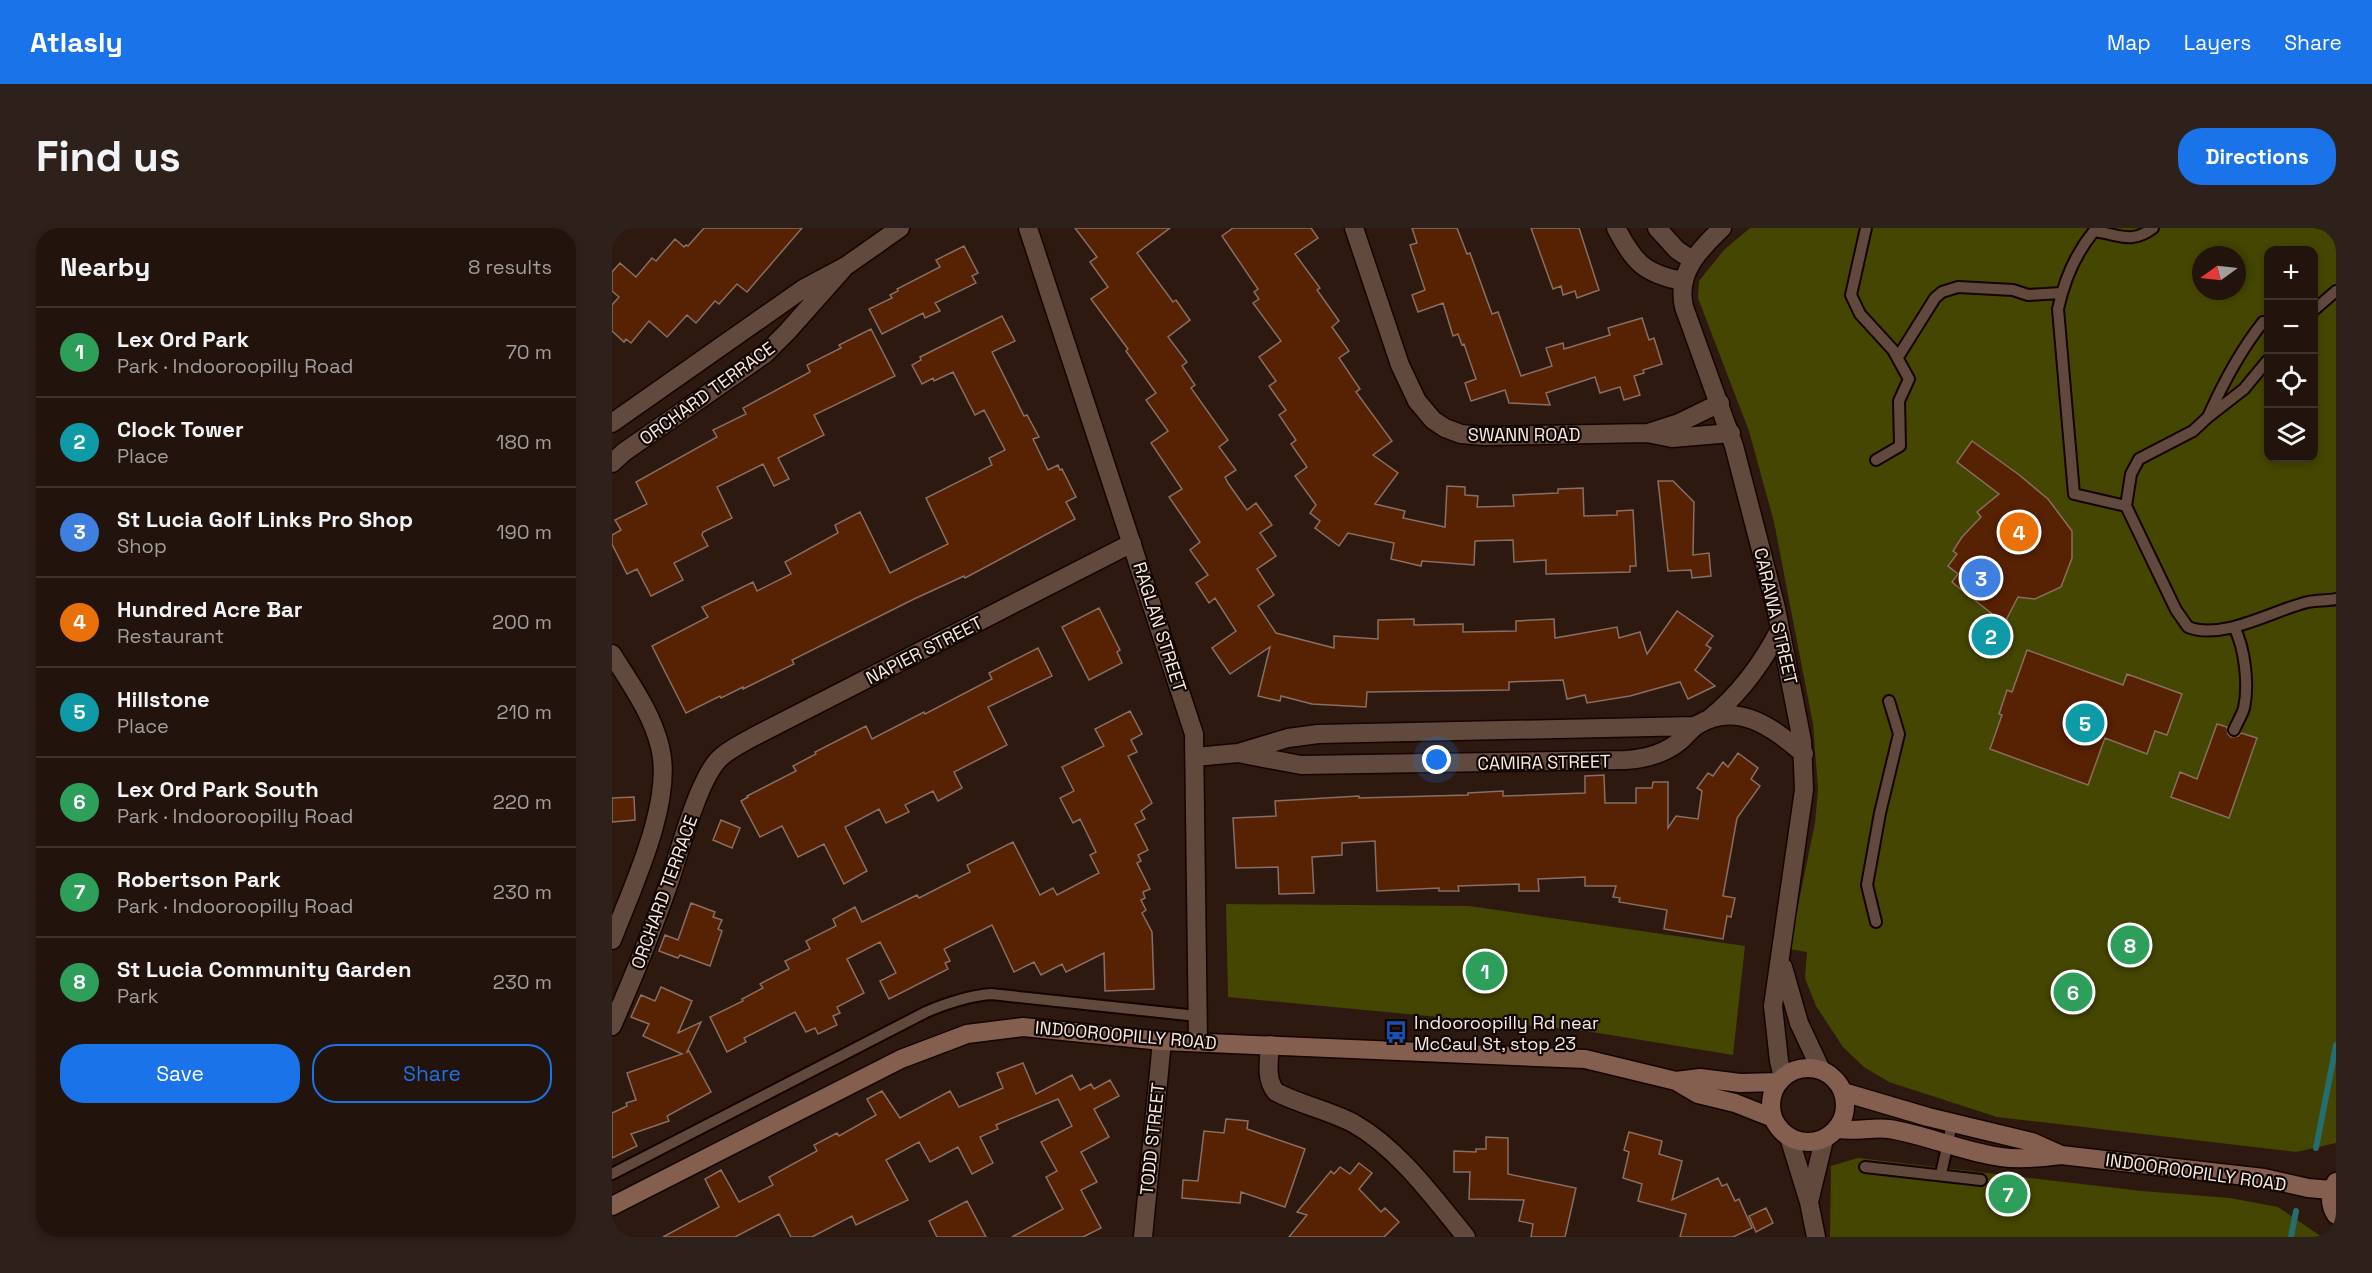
<!DOCTYPE html>
<html lang="en">
<head>
<meta charset="utf-8">
<style>
	:root { --surface:#22130c; --page:#2e201a; --text:#f1f3f6; --muted:#a29e9d; --line:#3f322d; --accent:#1a73e8 }
	body { margin:0; font-family:"Space Grotesk",sans-serif; background:var(--page); color:var(--text) }
	.controls { position:absolute; right:18px; top:18px; display:grid; overflow:hidden; border-radius:12px; box-shadow:0 3px 9px #0003 }
	.controls button { width:54px; height:54px; display:grid; place-items:center; padding:0; border:0; border-bottom:2px solid var(--line); background:var(--surface); color:var(--text); font:30px sans-serif }
	.compass { position:absolute; left:1580px; top:18px; width:54px; height:54px; border-radius:50%; background:var(--surface); box-shadow:0 3px 9px #0003; rotate:255deg }
	.you { position:absolute; left:825px; top:532px; width:21px; height:21px; margin:-15px; border:4px solid #fff; border-radius:50%; background:#1a73e8; box-shadow:0 0 0 9px #1a73e833 }
	.badge { display:grid; place-items:center; width:39px; height:39px; border-radius:50%; background:var(--accent); color:#fff; font-size:20px; font-weight:700 }
	.pin { position:absolute; translate:-50% -50%; border:3px solid #fff; box-shadow:0 2px 6px #0006 }
	.list { margin:0; padding:0; list-style:none }
	h2 { display:flex; justify-content:space-between; align-items:center; height:78px; margin:0; padding:0 24px; font-size:26px }
	h2 small { font-size:20px; font-weight:400; color:var(--muted) }
	.list li { display:grid; grid-template-columns:39px 1fr auto; gap:18px; align-items:center; box-sizing:border-box; height:90px; padding:0 24px; border-top:2px solid var(--line) }
	.list b { display:block; font-size:22px; white-space:nowrap }
	.list p { margin:0; font-size:20px; white-space:nowrap; color:var(--muted) }
	.list em { font-size:20px; font-style:normal; color:var(--muted) }
	.actions { display:flex; gap:12px; padding:18px 24px }
	.actions a { flex:1; padding:14px 0; border:2px solid var(--accent); border-radius:24px; text-align:center; font-size:21px; color:var(--accent) }
	.actions .main { background:var(--accent); color:#fff }
	.icon { flex:none; width:33px; height:33px; fill:none; stroke:currentColor; stroke-width:2; stroke-linecap:round; stroke-linejoin:round }
	.map { position:relative; flex:none; width:1724px; height:1009px; overflow:hidden; border-radius:24px }
	header { display:flex; align-items:center; gap:36px; box-sizing:border-box; height:84px; padding:0 30px; background:var(--accent); color:#fff }
	header strong { font-size:28px }
	nav { display:flex; gap:33px; margin-inline-start:auto; font-size:21px }
	.intro { display:flex; align-items:center; justify-content:space-between; box-sizing:border-box; height:144px; padding:0 36px }
	h1 { margin:0; font-size:42px }
	.button { padding:15px 27px; border-radius:24px; background:var(--accent); color:#fff; font-size:21px; font-weight:700 }
	main { display:flex; gap:36px; padding:0 36px }
	aside { flex:1; background:var(--surface); border-radius:24px; box-shadow:0 3px 9px #0003 }
	.map>svg:first-child { display:block }
	.green { fill:#444601; fill-rule:evenodd }
	.lines { fill:none; stroke-linecap:round; stroke-linejoin:round }
	.stream { stroke:#246e72; stroke-width:6 }
	.building { fill:#572103; stroke:#886e63; stroke-width:1.5 }
	.service-casing { stroke:#150400; stroke-width:14 }
	.minor-casing { stroke:#150400; stroke-width:21 }
	.secondary-casing { stroke:#150400; stroke-width:21 }
	.service { stroke:#61493e; stroke-width:10 }
	.minor { stroke:#61493e; stroke-width:18 }
	.secondary { stroke:#845e4f; stroke-width:18 }
	.labels { text-anchor:middle; dominant-baseline:central; stroke-width:4.5; stroke-linejoin:round; paint-order:stroke }
	.street-label { font-size:18px; fill:#f8e9e2; stroke:#100704 }
	.poi-label { font-size:18px; fill:#f8e9e2; stroke:#100704; text-anchor:start }
</style>
</head>
<body>
<header>
<strong>Atlasly</strong>
<nav><a>Map</a><a>Layers</a><a>Share</a></nav>
</header>
<div class="intro"><h1>Find us</h1><a class="button">Directions</a></div>
<main>
<aside>
<h2>Nearby<small>8 results</small></h2>
<ul class="list">
<li><span class="badge" style="background:#2e9e5b">1</span><div><b>Lex Ord Park</b><p>Park · Indooroopilly Road</p></div><em>70 m</em></li>
<li><span class="badge" style="background:#0f9aa8">2</span><div><b>Clock Tower</b><p>Place</p></div><em>180 m</em></li>
<li><span class="badge" style="background:#3f7fe0">3</span><div><b>St Lucia Golf Links Pro Shop</b><p>Shop</p></div><em>190 m</em></li>
<li><span class="badge" style="background:#e8710a">4</span><div><b>Hundred Acre Bar</b><p>Restaurant</p></div><em>200 m</em></li>
<li><span class="badge" style="background:#0f9aa8">5</span><div><b>Hillstone</b><p>Place</p></div><em>210 m</em></li>
<li><span class="badge" style="background:#2e9e5b">6</span><div><b>Lex Ord Park South</b><p>Park · Indooroopilly Road</p></div><em>220 m</em></li>
<li><span class="badge" style="background:#2e9e5b">7</span><div><b>Robertson Park</b><p>Park · Indooroopilly Road</p></div><em>230 m</em></li>
<li><span class="badge" style="background:#2e9e5b">8</span><div><b>St Lucia Community Garden</b><p>Park</p></div><em>230 m</em></li>
</ul>
<div class="actions"><a class="main">Save</a><a>Share</a></div>
</aside>
<div class="map">
<svg width="1724" height="1009" viewBox="0 0 1724 1009">
	<rect width="100%" height="100%" fill="#2e1910"/>
	<!-- green -->
	<path class="green" d="M 1138,0 L 1724,0 L 1724,915 L 1684,924 L 1385,889 L 1277,854 L 1252,839 L 1231,819 L 1204,778 L 1193,750 L 1195,724 L 1177,721 L 1203,595 L 1206,561 L 1201,496 L 1162,294 L 1137,203 L 1086,70 L 1087,53 L 1112,22 ZM 1656,22 L 1702,22 L 1702,230 L 1656,230 ZM 1589,27 L 1625,27 L 1625,63 L 1589,63 Z
		M 614,676 L 857,678 L 1133,718 L 1121,827 L 974,803 L 616,769 Z
		M 1246,930 L 1530,963 L 1618,970 L 1666,979 L 1710,1009 L 1218,1009 L 1219,938 Z"/>
	<g class="lines">
		<!-- stream -->
		<path class="stream" d="M 1704,920 L 1724,817
			M 1679,1009 L 1684,983"/>
	</g>
	<!-- building -->
	<path class="building" d="M 92,0 L 190,0 L 135,64 L 125,56 L 107,76 L 103,73 L 84,95 L 75,87 L 55,109 L 37,93 L 19,115 L 14,111 L 12,114 L 0,103 L 0,77 L 7,69 L 0,63 L 0,44 L 8,35 L 24,49 L 40,30 L 44,33 L 63,11 L 72,19 L 74,17 L 76,18 Z
		M 463,0 L 558,0 L 525,25 L 561,74 L 564,72 L 578,92 L 556,109 L 575,134 L 570,138 L 583,157 L 579,160 L 616,212 L 607,219 L 624,242 L 613,249 L 616,255 L 635,282 L 644,275 L 660,297 L 648,305 L 664,328 L 645,341 L 662,367 L 646,378 L 664,405 L 722,420 L 722,408 L 766,411 L 766,392 L 802,391 L 802,397 L 851,396 L 851,404 L 904,403 L 904,393 L 942,391 L 943,410 L 1005,399 L 1007,410 L 1028,404 L 1035,426 L 1065,383 L 1101,408 L 1094,417 L 1099,420 L 1083,442 L 1103,458 L 1076,471 L 1068,454 L 1018,468 L 975,475 L 973,467 L 955,471 L 951,452 L 897,454 L 897,462 L 755,464 L 754,479 L 700,476 L 669,468 L 668,473 L 646,468 L 658,419 L 618,446 L 600,420 L 624,403 L 603,370 L 597,375 L 584,355 L 596,347 L 578,322 L 588,314 L 557,269 L 570,261 L 539,215 L 556,203 L 534,172 L 544,165 L 514,123 L 516,121 L 479,71 L 496,59 L 478,34 L 485,29 Z
		M 621,0 L 699,0 L 706,10 L 683,26 L 708,60 L 705,62 L 727,93 L 720,99 L 737,123 L 727,130 L 748,161 L 744,164 L 780,213 L 761,227 L 786,245 L 763,276 L 793,283 L 791,290 L 833,299 L 835,258 L 853,259 L 853,267 L 866,268 L 865,279 L 902,278 L 901,267 L 946,265 L 946,261 L 971,260 L 972,288 L 1005,287 L 1005,283 L 1021,282 L 1024,338 L 1018,338 L 1018,344 L 934,346 L 934,332 L 902,334 L 901,312 L 863,313 L 862,337 L 810,333 L 809,338 L 779,331 L 782,315 L 736,305 L 727,318 L 703,300 L 708,293 L 698,285 L 704,277 L 683,248 L 695,239 L 679,216 L 684,212 L 667,187 L 674,182 L 657,158 L 664,153 L 647,129 L 669,113 L 641,75 L 647,71 L 642,64 L 646,61 L 610,8 Z
		M 800,0 L 845,0 L 855,26 L 858,25 L 880,86 L 886,84 L 909,148 L 940,138 L 934,120 L 951,115 L 952,121 L 998,107 L 996,100 L 1030,90 L 1037,112 L 1042,110 L 1050,136 L 1031,142 L 1032,145 L 1022,148 L 1028,167 L 1012,172 L 1008,159 L 988,165 L 983,149 L 934,165 L 938,177 L 897,175 L 893,162 L 859,173 L 853,155 L 864,151 L 852,116 L 850,117 L 846,106 L 841,108 L 831,75 L 806,84 L 800,67 L 813,62 L 798,17 L 805,15 Z
		M 919,0 L 967,0 L 987,62 L 965,70 L 963,63 L 951,67 L 949,58 L 941,61 Z
		M 352,18 L 366,45 L 360,48 L 364,55 L 323,75 L 328,83 L 313,90 L 311,85 L 270,106 L 257,81 L 280,70 L 278,67 L 286,63 L 285,61 L 328,39 L 324,32 Z
		M 390,88 L 403,113 L 380,124 L 412,188 L 415,187 L 427,209 L 421,211 L 436,242 L 446,237 L 448,242 L 450,241 L 464,269 L 454,274 L 463,291 L 353,350 L 352,348 L 302,371 L 180,432 L 182,436 L 131,461 L 131,459 L 109,470 L 108,468 L 74,485 L 40,418 L 96,389 L 90,379 L 141,354 L 145,363 L 179,346 L 173,334 L 226,305 L 223,297 L 248,284 L 278,345 L 336,316 L 314,270 L 380,237 L 377,230 L 393,222 L 372,182 L 363,187 L 341,144 L 322,153 L 321,150 L 310,156 L 300,137 L 309,132 L 308,129 Z
		M 259,101 L 283,148 L 202,187 L 212,207 L 166,230 L 177,251 L 162,258 L 151,236 L 105,259 L 120,290 L 91,304 L 90,307 L 96,318 L 62,335 L 71,352 L 39,368 L 25,341 L 15,346 L 0,316 L 0,307 L 9,302 L 3,292 L 35,276 L 24,254 L 105,209 L 101,202 L 134,186 L 131,180 L 198,144 L 195,137 L 229,120 L 227,117 Z
		M 1360,213 L 1406,246 L 1436,271 L 1460,303 L 1460,330 L 1449,359 L 1423,371 L 1406,369 L 1390,400 L 1398,414 L 1374,427 L 1360,401 L 1384,389 L 1340,354 L 1346,346 L 1336,338 L 1345,326 L 1341,323 L 1350,309 L 1369,289 L 1365,284 L 1387,266 L 1345,234 Z
		M 1046,253 L 1061,253 L 1082,274 L 1081,327 L 1097,325 L 1099,348 L 1080,350 L 1079,342 L 1056,343 Z
		M 487,380 L 508,422 L 505,424 L 510,435 L 477,452 L 450,399 Z
		M 426,420 L 440,448 L 376,479 L 395,517 L 342,544 L 350,560 L 326,573 L 321,563 L 293,577 L 297,584 L 274,595 L 267,581 L 233,599 L 255,643 L 232,656 L 212,616 L 186,629 L 170,598 L 148,609 L 129,573 L 136,569 L 135,568 L 184,543 L 181,538 L 204,526 L 203,524 L 254,498 L 260,511 L 312,484 L 313,486 L 380,451 L 377,445 Z
		M 1415,422 L 1511,457 L 1515,446 L 1570,466 L 1555,507 L 1543,503 L 1535,526 L 1493,510 L 1476,557 L 1378,521 L 1390,487 L 1387,486 L 1395,462 L 1400,464 Z
		M 518,483 L 530,506 L 519,512 L 525,524 L 516,528 L 540,575 L 529,583 L 533,591 L 523,596 L 536,622 L 526,627 L 529,633 L 525,635 L 538,661 L 531,664 L 533,670 L 529,672 L 534,682 L 530,685 L 540,704 L 542,761 L 493,763 L 492,725 L 454,744 L 450,736 L 429,747 L 422,734 L 402,744 L 380,697 L 332,721 L 338,733 L 333,735 L 336,741 L 277,771 L 268,753 L 284,745 L 268,714 L 235,731 L 252,765 L 225,779 L 228,785 L 221,788 L 225,797 L 206,806 L 203,800 L 194,804 L 183,784 L 132,810 L 134,814 L 115,824 L 98,789 L 131,773 L 130,771 L 151,760 L 148,756 L 177,741 L 173,733 L 198,721 L 194,713 L 224,698 L 221,691 L 243,679 L 250,694 L 305,667 L 307,670 L 358,644 L 355,637 L 401,614 L 428,667 L 441,660 L 445,667 L 487,645 L 478,627 L 484,624 L 468,591 L 461,595 L 448,570 L 462,563 L 450,539 L 492,518 L 483,501 Z
		M 1605,496 L 1615,499 L 1616,506 L 1619,509 L 1626,508 L 1629,505 L 1645,510 L 1617,590 L 1559,569 L 1568,544 L 1585,551 Z
		M 1126,525 L 1146,540 L 1139,551 L 1148,558 L 1125,590 L 1111,668 L 1123,670 L 1119,689 L 1115,688 L 1111,711 L 1052,701 L 1055,682 L 1007,674 L 1008,670 L 1001,669 L 1004,658 L 973,658 L 973,649 L 926,651 L 927,663 L 907,663 L 907,656 L 846,658 L 847,663 L 827,663 L 827,660 L 765,663 L 763,613 L 730,615 L 730,627 L 700,629 L 702,665 L 667,666 L 666,639 L 624,640 L 621,590 L 664,588 L 663,573 L 747,568 L 747,570 L 856,567 L 856,565 L 891,563 L 891,568 L 973,565 L 973,548 L 992,547 L 993,575 L 1024,575 L 1024,560 L 1040,560 L 1041,554 L 1056,554 L 1056,600 L 1064,588 L 1086,591 L 1090,563 L 1085,560 L 1096,545 L 1101,548 L 1111,534 L 1116,539 Z
		M 22,569 L 23,592 L 0,594 L 0,570 Z
		M 109,592 L 128,600 L 120,620 L 101,612 Z
		M 79,675 L 103,684 L 101,689 L 110,692 L 106,701 L 110,703 L 98,738 L 68,727 L 66,730 L 47,723 L 53,707 L 66,712 Z
		M 49,759 L 80,773 L 66,805 L 89,794 L 75,824 L 77,823 L 99,864 L 55,888 L 57,893 L 19,906 L 25,918 L 0,930 L 0,885 L 15,878 L 14,875 L 24,872 L 15,845 L 70,826 L 31,808 L 37,796 L 19,789 L 29,767 L 43,773 Z
		M 411,835 L 424,866 L 460,847 L 468,862 L 479,856 L 482,861 L 498,852 L 507,868 L 482,881 L 497,909 L 469,924 L 485,954 L 469,962 L 489,1000 L 471,1009 L 400,1009 L 451,981 L 434,949 L 445,943 L 429,914 L 460,898 L 446,871 L 384,897 L 386,901 L 368,909 L 381,935 L 360,946 L 346,919 L 318,934 L 307,914 L 274,932 L 296,972 L 244,997 L 240,988 L 200,1009 L 179,1009 L 167,986 L 123,1009 L 51,1009 L 107,979 L 93,951 L 109,942 L 127,974 L 161,957 L 157,949 L 205,923 L 202,917 L 225,905 L 227,908 L 264,887 L 255,871 L 270,863 L 288,890 L 338,863 L 347,879 L 391,860 L 385,845 Z
		M 614,891 L 636,893 L 635,901 L 693,921 L 673,979 L 629,964 L 628,975 L 570,970 L 571,952 L 586,953 L 592,903 L 612,905 Z
		M 1017,904 L 1050,913 L 1047,926 L 1070,933 L 1060,972 L 1106,950 L 1110,958 L 1115,956 L 1123,973 L 1127,971 L 1140,1000 L 1121,1009 L 1068,1009 L 1074,986 L 1026,973 L 1030,956 L 1011,950 L 1017,924 L 1012,922 Z
		M 874,909 L 896,910 L 896,946 L 964,960 L 953,1009 L 919,1009 L 921,996 L 907,993 L 912,972 L 857,971 L 858,944 L 842,944 L 842,923 L 864,924 L 864,921 L 874,921 Z
		M 747,935 L 760,945 L 747,961 L 769,984 L 773,980 L 787,994 L 772,1009 L 677,1009 L 695,987 L 685,984 L 719,943 L 722,946 L 728,939 L 738,946 Z
		M 355,973 L 374,1009 L 325,1009 L 317,993 Z
		M 1154,980 L 1161,995 L 1144,1004 L 1137,988 Z"/>
	<g class="lines">
		<!-- service casing -->
		<g class="service-casing">
			<path id="service" d="M 1254,0 L 1239,67 L 1248,86 L 1281,122 L 1297,151 L 1287,173 L 1288,218 L 1264,232
				M 1541,0 C 1519,17 1506,6 1482,3 C 1464,25 1452,53 1446,81 L 1462,266 L 1514,278 L 1519,246 L 1527,231 L 1581,203 L 1596,189 L 1632,161 L 1656,132
				M 1702,82 L 1724,63
				M 1286,129 L 1323,70 L 1330,64 L 1346,59 L 1401,62 L 1416,67 L 1449,65
				M 1596,189 C 1611,155 1628,123 1651,94
				M 1514,278 L 1564,382 L 1576,399 C 1611,413 1661,382 1696,374 C 1705,372 1715,373 1724,371
				M 1622,502 C 1625,495 1630,487 1632,480 C 1637,457 1633,420 1622,399
				M 1264,694 L 1255,657 L 1268,585 L 1287,506 L 1277,473
				M 1253,939 L 1369,952
				M 0,946 L 314,784 C 335,775 356,768 379,766 L 585,788
				M 1329,946 L 1340,896"/>
		</g>
		<!-- minor casing -->
		<g class="minor-casing">
			<path id="minor" d="M 416,0 L 582,506 L 586,814
				M 742,0 L 788,137 L 805,173 L 821,192 L 833,200 L 849,206 L 872,208 L 1036,205 L 1067,195 L 1108,175
				M 1004,0 C 1022,34 1032,46 1071,53
				M 1045,0 L 1065,22 L 1080,32
				M 1110,0 C 1087,22 1064,45 1072,79 L 1122,218 L 1164,380 L 1190,513 L 1192,562 L 1161,778 L 1167,833 L 1171,849
				M 0,195 L 191,61 L 234,38 L 288,0
				M 1040,206 L 1060,210 L 1119,205
				M 0,235 L 12,224 L 153,126 L 175,104 L 231,41
				M 0,426 C 18,455 40,485 48,519 C 62,573 20,660 0,712
				M 1097,491 C 1128,466 1150,436 1168,401
				M 626,525 L 689,537 L 1013,532 C 1033,531 1052,526 1068,513 C 1074,508 1079,501 1085,497 C 1126,472 1161,500 1192,526
				M 583,529 L 626,525 L 676,510 L 706,506 L 1084,498
				M 1171,739 L 1187,795 L 1209,842
				M 0,798 C 21,750 41,701 58,652 C 68,621 86,554 106,532 C 115,522 129,516 141,509 L 520,315
				M 658,817 C 657,833 653,851 664,864 C 689,877 716,882 741,895 C 787,921 821,969 854,1009
				M 1177,909 L 1197,974 L 1204,1009
				M 1197,974 L 1212,912
				M 531,1009 L 550,813"/>
		</g>
		<!-- secondary casing -->
		<g class="secondary-casing">
			<path id="secondary" d="M1159 877a37 37 0 1 1 74 0a37 37 0 1 1-74 0Z
				M 1064,853 L 1088,850 L 1128,855 L 1167,854
				M 1231,864 L 1316,889 L 1420,914 L 1449,927
				M 1226,901 C 1243,904 1260,899 1277,901 C 1315,907 1351,924 1389,929 C 1410,932 1429,929 1449,927 L 1652,950 L 1696,960 L 1719,962
				M 1724,954 C 1717,966 1717,976 1724,987
				M 0,978 L 289,831 L 355,806 L 411,799 L 550,813 L 973,831 L 1064,853 L 1086,866 L 1123,875 L 1161,890"/>
		</g>
		<!-- service -->
		<use href="#service" class="service"/>
		<!-- minor -->
		<use href="#minor" class="minor"/>
		<!-- secondary -->
		<use href="#secondary" class="secondary"/>
	</g>
	<!-- icons -->
	<defs>
		<g id="bus-bare" transform="scale(1.8)"><path d="M-5-6H5V4H4V6H2V4H-2V6H-4V4H-5ZM-3.5-4V0h7V-4ZM-3.5 1.2v1.5H-2V1.2ZM2 1.2v1.5H3.5V1.2Z" fill="#1a4fb4" stroke="#100704" stroke-width="2.5" paint-order="stroke"/></g>
	</defs>
	<g fill-rule="evenodd">
		<use href="#bus-bare" x="784" y="804"/>
	</g>
	<g class="labels">
		<!-- street labels -->
		<g class="street-label">
			<text transform="translate(95 165) rotate(-36)">ORCHARD TERRACE</text>
			<text x="912" y="206">SWANN ROAD</text>
			<text transform="translate(1164 388) rotate(77)">CARAWA STREET</text>
			<text transform="translate(548 399) rotate(72)">RAGLAN STREET</text>
			<text transform="translate(312 422) rotate(-27)">NAPIER STREET</text>
			<text transform="translate(932 534) rotate(-1)">CAMIRA STREET</text>
			<text transform="translate(52 664) rotate(-70)">ORCHARD TERRACE</text>
			<text transform="translate(514 807) rotate(5)">INDOOROOPILLY ROAD</text>
			<text transform="translate(540 911) rotate(-84)">TODD STREET</text>
			<text transform="translate(1584 944) rotate(8)">INDOOROOPILLY ROAD</text>
		</g>
		<!-- poi labels -->
		<g class="poi-label">
			<text x="802" y="794">Indooroopilly Rd near<tspan x="802" dy="21">McCaul St, stop 23</tspan></text>
		</g>
	</g>
</svg>
<div class="controls">
<button>+</button>
<button>−</button>
<button><svg class="icon" aria-label="locate" viewBox="0 0 24 24"><circle cx="12" cy="12" r="6"/><path d="M12 2v4M12 18v4M2 12h4M18 12h4"/></svg></button>
<button><svg class="icon" aria-label="layers" viewBox="0 0 24 24"><path d="M12 4l9 5-9 5-9-5zM3 14l9 5 9-5"/></svg></button>
</div>
<svg class="compass" viewBox="-18 -18 36 36"><path d="M0-13l5 13h-10z" fill="#e53935"/><path d="M0 13l5-13h-10z" fill="#a29e9d"/></svg>
<div class="you"></div>
<div class="pin badge" style="left:873px;top:743px;background:#2e9e5b">1</div>
<div class="pin badge" style="left:1379px;top:408px;background:#0f9aa8">2</div>
<div class="pin badge" style="left:1369px;top:350px;background:#3f7fe0">3</div>
<div class="pin badge" style="left:1407px;top:304px;background:#e8710a">4</div>
<div class="pin badge" style="left:1473px;top:495px;background:#0f9aa8">5</div>
<div class="pin badge" style="left:1461px;top:764px;background:#2e9e5b">6</div>
<div class="pin badge" style="left:1396px;top:966px;background:#2e9e5b">7</div>
<div class="pin badge" style="left:1518px;top:717px;background:#2e9e5b">8</div>
</div>
</main>
</body>
</html>
